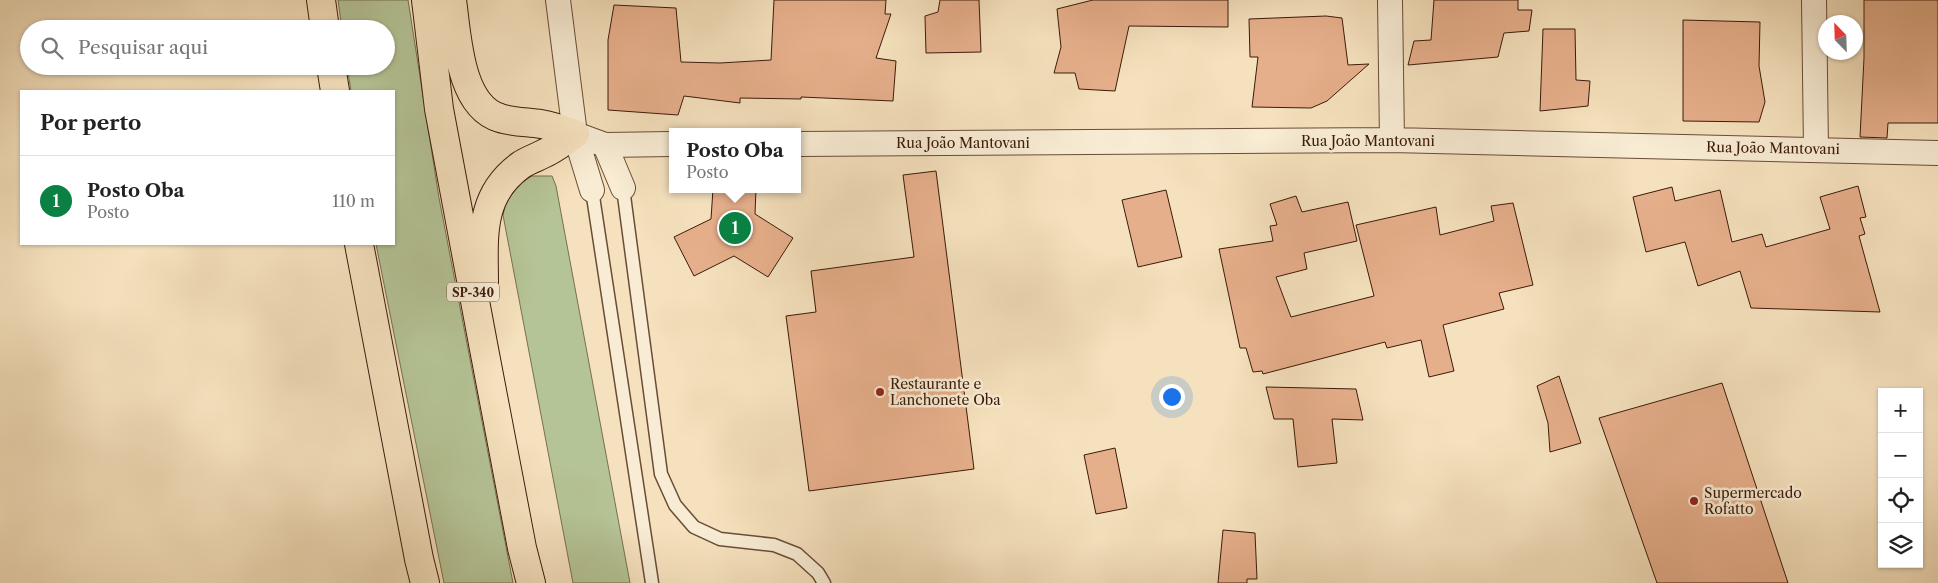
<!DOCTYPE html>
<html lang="pt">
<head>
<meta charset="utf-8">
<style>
	:root { --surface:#fff; --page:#f6f6f6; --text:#222; --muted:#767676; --line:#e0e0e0; --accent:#0b8043 }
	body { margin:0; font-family:"Libre Caslon Text",serif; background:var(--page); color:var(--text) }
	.controls { position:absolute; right:15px; bottom:15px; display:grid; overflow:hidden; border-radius:0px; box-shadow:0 1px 4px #0004 }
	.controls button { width:45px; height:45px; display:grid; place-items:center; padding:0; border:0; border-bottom:1px solid var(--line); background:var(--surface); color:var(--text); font:25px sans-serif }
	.compass { position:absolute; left:1818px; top:15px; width:45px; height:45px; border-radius:50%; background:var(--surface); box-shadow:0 1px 4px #0004; rotate:337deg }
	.you { position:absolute; left:1171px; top:396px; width:18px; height:18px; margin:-12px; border:4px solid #fff; border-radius:50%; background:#1a73e8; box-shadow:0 0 0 8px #1a73e833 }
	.badge { display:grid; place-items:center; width:32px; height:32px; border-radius:50%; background:var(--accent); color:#fff; font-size:16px; font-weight:700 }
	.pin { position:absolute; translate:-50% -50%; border:2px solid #fff; box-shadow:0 1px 5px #0006 }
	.popup { position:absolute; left:669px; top:128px; width:132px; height:65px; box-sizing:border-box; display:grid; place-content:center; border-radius:0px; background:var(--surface); filter:drop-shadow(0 1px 4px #0005); font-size:16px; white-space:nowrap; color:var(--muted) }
	.popup b { font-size:19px; color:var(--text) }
	.popup::after { content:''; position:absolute; left:50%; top:100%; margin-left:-10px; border:10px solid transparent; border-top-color:var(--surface) }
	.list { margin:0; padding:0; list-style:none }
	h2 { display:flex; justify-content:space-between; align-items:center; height:65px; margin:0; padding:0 20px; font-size:21px }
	h2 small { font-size:16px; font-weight:400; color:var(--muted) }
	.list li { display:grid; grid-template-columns:32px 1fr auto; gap:15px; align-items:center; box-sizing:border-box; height:90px; padding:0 20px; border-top:1px solid var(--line) }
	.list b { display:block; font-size:19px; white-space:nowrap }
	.list p { margin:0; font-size:16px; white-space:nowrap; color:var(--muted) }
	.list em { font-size:16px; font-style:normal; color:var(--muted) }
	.icon { flex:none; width:28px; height:28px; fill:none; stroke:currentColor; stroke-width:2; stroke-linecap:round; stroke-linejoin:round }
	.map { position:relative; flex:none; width:1938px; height:583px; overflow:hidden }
	.search { position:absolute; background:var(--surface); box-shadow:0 1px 4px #0004; left:20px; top:20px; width:375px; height:55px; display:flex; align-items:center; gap:12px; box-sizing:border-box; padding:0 18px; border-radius:28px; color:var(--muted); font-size:19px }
	.panel { position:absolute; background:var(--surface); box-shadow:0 1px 4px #0004; left:20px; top:90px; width:375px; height:155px; border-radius:0px }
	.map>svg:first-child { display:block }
	.green { fill:#b5c496; stroke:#786f50 }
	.building { fill:#e6af8b; stroke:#3c1a0a }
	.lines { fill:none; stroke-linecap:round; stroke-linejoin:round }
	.service-casing { stroke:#6a4c37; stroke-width:15 }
	.minor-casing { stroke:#6a4c37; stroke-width:26 }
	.motorway-casing { stroke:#3c1a0a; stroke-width:30 }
	.service { stroke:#f8ecd4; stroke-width:12 }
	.minor { stroke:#f8ecd4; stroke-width:24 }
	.motorway { stroke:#f5e1bd; stroke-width:28 }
	.poi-dot { fill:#8f2418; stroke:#f8ecd4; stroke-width:2 }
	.labels { text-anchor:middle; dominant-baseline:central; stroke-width:5; stroke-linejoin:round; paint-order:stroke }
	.shield { fill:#f8ecd4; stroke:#745947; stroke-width:1 }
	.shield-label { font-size:12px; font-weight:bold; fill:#3c1a0a }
	.street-label { font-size:14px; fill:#3c1a0a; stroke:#f8ecd4 }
	.poi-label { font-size:14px; fill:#3c1a0a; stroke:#f8ecd4; text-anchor:start }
</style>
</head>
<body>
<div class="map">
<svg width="1938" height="583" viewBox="0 0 1938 583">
	<rect width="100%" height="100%" fill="#f5e1bd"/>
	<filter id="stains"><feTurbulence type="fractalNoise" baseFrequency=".004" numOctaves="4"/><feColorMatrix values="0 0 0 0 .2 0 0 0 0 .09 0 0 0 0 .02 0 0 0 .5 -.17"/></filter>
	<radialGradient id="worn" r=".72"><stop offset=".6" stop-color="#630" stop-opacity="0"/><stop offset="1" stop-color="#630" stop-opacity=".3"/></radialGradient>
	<!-- green -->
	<path class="green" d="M 338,0 L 408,0 L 439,198 L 513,583 L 444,583 L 376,244 L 394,244 L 394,91 L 351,91 L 347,66 L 386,66 L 386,29 L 342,29 Z
		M 532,176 L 552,176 L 556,186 L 630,583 L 573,583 L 503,215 C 508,193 512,187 532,176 Z"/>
	<!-- building -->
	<path class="building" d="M 774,0 L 886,0 L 885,14 L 891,14 L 876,58 L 896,61 L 893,101 L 801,97 L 801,99 L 740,98 L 740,103 L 684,96 L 678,115 L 608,110 L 608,40 L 614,5 L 676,8 L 681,62 L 720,63 L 771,60 Z
		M 940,0 L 979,0 L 981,52 L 926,53 L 925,16 L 938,12 Z
		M 1093,0 L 1228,0 L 1228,27 L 1129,26 L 1115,91 L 1079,89 L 1075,73 L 1054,73 L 1061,47 L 1057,9 Z
		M 1434,0 L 1518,0 L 1518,10 L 1532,10 L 1529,31 L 1504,33 L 1498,57 L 1408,65 L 1414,41 L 1431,40 Z
		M 1864,0 L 1938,0 L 1938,123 L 1888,123 L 1887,138 L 1860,137 L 1864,58 Z
		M 1326,16 L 1342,18 L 1348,65 L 1369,64 L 1327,101 L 1311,108 L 1252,107 L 1258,57 L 1250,57 L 1249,19 Z
		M 1683,20 L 1760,22 L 1759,66 L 1765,102 L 1759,122 L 1683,121 Z
		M 1543,29 L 1575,29 L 1576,80 L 1590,81 L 1588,106 L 1540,111 Z
		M 936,171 L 974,469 L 809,491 L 786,316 L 816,312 L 811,271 L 914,257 L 903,175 Z
		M 1858,186 L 1866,217 L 1860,218 L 1865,234 L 1859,236 L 1880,312 L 1751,308 L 1740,271 L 1698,286 L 1685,242 L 1646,252 L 1633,197 L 1672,187 L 1675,201 L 1720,190 L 1732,242 L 1762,234 L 1766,247 L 1830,229 L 1820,197 Z
		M 713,189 L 756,189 L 755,214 L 793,238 L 768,277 L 734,256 L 694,276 L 674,237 L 711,219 Z
		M 1166,190 L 1182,257 L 1138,267 L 1122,200 Z
		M 1296,196 L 1302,212 L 1348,202 L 1357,241 L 1304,253 L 1307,269 L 1276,277 L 1291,317 L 1374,296 L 1356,225 L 1436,207 L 1440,235 L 1494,221 L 1491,206 L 1513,203 L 1533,285 L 1499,293 L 1504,309 L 1443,325 L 1454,371 L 1429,377 L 1421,340 L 1387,348 L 1385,342 L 1263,374 L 1262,371 L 1253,372 L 1246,348 L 1240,348 L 1219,249 L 1273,241 L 1270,226 L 1277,225 L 1270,204 Z
		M 1559,376 L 1581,443 L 1550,452 L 1548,423 L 1537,386 Z
		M 1722,383 L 1788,583 L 1657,583 L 1599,418 Z
		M 1266,387 L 1356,389 L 1363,420 L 1332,419 L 1337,463 L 1298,467 L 1293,419 L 1274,419 Z
		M 1115,448 L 1127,508 L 1096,514 L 1084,455 Z
		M 1223,530 L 1255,533 L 1257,579 L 1247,579 L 1247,583 L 1218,583 Z"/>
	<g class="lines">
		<!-- service casing -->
		<g class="service-casing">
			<path id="service" d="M 623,188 L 661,474 L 675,505 L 694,527 L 720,539 L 774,545 L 797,554 L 818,573 L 824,583
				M 592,190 L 652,583"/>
		</g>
		<!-- minor casing -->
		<g class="minor-casing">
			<path id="minor" d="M 558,0 L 575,134 L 592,190
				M 1390,0 L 1392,140
				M 1814,0 L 1816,149
				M 575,134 L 605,145 L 672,144
				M 798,144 L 1392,140 L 1938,153
				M 605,145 L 623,188"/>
		</g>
		<!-- motorway casing -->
		<g class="motorway-casing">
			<path id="motorway" d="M 321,0 L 325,29
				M 426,0 L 439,109 L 484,349 L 522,548 L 531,583
				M 452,0 C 457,35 459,106 500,118 C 512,122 528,122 541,124 C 553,126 564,130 575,134
				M 331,66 L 335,91
				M 359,244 L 419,559 L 425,583
				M 484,285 C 484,238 478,196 521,165 C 528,160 538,157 545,153 C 556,148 565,140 575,134"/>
		</g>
		<!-- service -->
		<use href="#service" class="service"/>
		<!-- minor -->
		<use href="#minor" class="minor"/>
		<!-- motorway -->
		<use href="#motorway" class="motorway"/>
	</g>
	<!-- markers -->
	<g class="poi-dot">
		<circle cx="880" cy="392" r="5"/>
		<circle cx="1694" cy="501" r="5"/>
	</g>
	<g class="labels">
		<!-- shield labels -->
		<rect class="shield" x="447" y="282.5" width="52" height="19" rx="4"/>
		<g class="shield-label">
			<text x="473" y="292">SP-340</text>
		</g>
		<!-- street labels -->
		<g class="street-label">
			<text x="1368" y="141">Rua João Mantovani</text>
			<text x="963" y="143">Rua João Mantovani</text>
			<text transform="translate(1773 148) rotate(1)">Rua João Mantovani</text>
		</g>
		<!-- poi labels -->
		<g class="poi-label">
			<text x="890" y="384">Restaurante e<tspan x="890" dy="16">Lanchonete Oba</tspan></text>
			<text x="1704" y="493">Supermercado<tspan x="1704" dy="16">Rofatto</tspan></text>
		</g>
	</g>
	<rect width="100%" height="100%" filter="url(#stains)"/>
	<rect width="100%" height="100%" fill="url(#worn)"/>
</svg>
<div class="controls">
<button>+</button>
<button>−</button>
<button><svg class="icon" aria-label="locate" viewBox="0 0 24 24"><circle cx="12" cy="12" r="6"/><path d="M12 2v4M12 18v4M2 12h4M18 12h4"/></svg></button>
<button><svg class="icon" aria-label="layers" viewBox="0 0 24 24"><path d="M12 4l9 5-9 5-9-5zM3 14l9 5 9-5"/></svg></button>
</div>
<svg class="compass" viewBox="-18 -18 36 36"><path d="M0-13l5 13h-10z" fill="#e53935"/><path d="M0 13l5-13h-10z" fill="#767676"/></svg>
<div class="you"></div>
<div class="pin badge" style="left:735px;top:228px">1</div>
<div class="popup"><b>Posto Oba</b>Posto</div>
<div class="search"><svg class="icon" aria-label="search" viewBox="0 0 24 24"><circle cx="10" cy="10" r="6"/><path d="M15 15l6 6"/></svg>Pesquisar aqui</div>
<section class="panel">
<h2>Por perto<small></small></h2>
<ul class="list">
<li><span class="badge">1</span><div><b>Posto Oba</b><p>Posto</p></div><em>110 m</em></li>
</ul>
</section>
</div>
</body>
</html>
